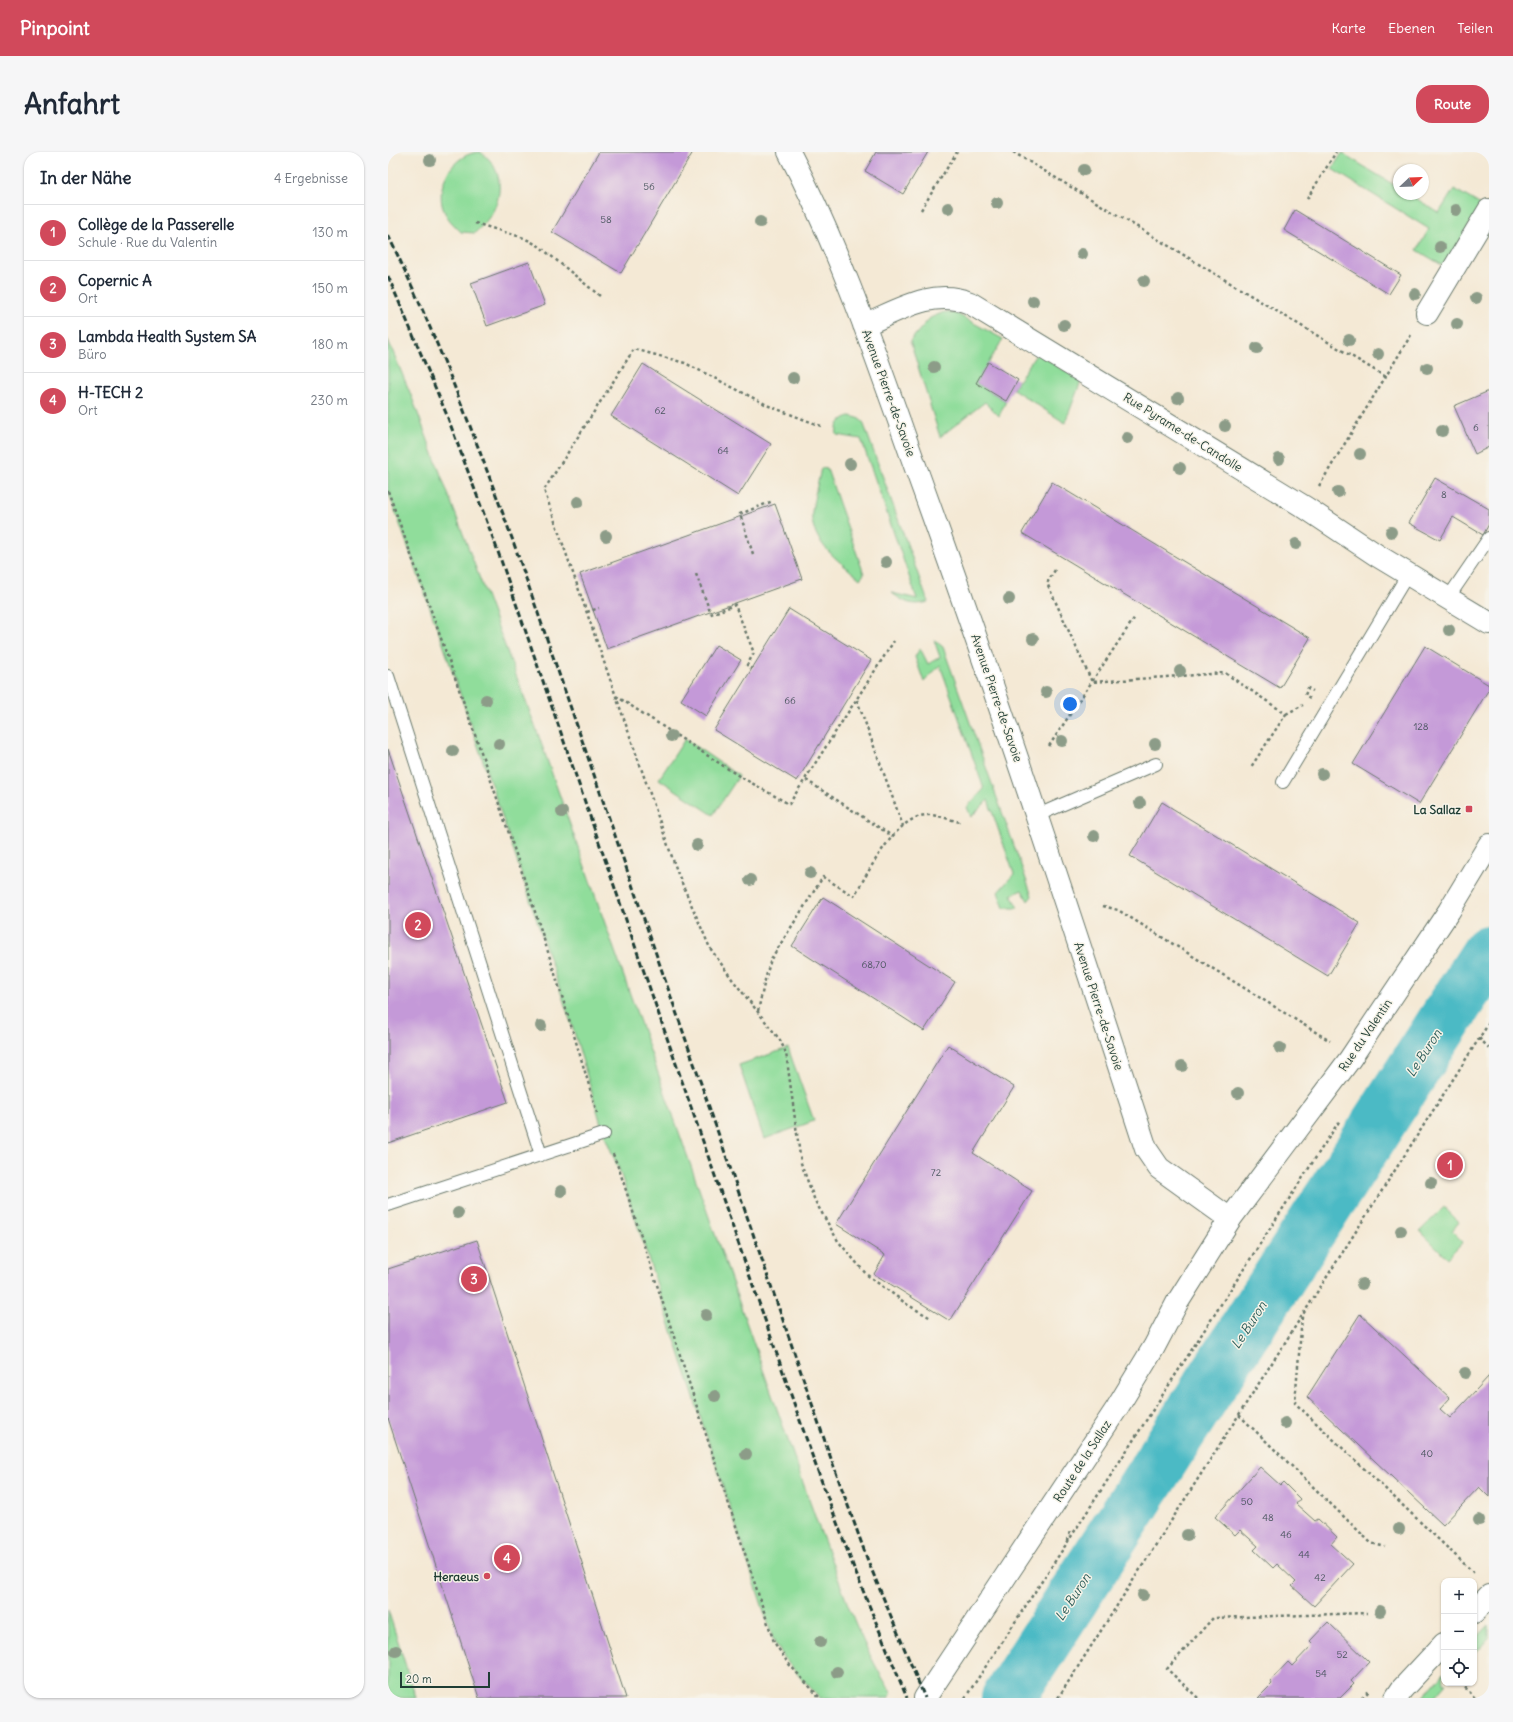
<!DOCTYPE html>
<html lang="de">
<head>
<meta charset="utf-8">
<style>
	:root { --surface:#fff; --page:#f6f6f7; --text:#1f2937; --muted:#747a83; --line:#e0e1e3; --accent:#d1495b }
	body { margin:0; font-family:Delius,sans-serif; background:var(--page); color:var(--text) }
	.controls { position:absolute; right:12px; bottom:12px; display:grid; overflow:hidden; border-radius:8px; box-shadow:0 1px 3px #0004 }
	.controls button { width:36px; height:36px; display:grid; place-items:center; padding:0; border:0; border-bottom:1px solid var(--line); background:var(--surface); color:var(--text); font:20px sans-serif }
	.compass { position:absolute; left:1005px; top:12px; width:36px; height:36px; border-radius:50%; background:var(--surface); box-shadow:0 1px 3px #0004; rotate:67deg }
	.scale { position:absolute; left:12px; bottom:10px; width:90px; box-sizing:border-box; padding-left:4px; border:2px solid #1f3d34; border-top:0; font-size:11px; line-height:14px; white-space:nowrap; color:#1f3d34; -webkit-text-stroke:3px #f7f3e8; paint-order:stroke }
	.you { position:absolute; left:682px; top:552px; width:14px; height:14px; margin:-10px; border:3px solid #fff; border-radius:50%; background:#1a73e8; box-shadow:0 0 0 6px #1a73e833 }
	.badge { display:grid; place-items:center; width:26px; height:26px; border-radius:50%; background:var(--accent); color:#fff; font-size:13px; font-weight:700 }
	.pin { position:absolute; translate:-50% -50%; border:2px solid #fff; box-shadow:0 1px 4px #0006 }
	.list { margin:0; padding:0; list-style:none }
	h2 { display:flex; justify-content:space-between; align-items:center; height:52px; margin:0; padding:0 16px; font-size:17px }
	h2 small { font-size:13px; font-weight:400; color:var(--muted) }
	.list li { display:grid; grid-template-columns:26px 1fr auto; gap:12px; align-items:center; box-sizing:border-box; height:56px; padding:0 16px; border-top:1px solid var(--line) }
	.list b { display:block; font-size:15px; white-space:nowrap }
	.list p { margin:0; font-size:13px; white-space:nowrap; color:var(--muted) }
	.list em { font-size:13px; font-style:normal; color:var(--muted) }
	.icon { flex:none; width:22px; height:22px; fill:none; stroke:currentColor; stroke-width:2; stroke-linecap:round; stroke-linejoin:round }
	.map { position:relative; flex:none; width:1101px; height:1546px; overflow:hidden; border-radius:16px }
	header { display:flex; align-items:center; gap:24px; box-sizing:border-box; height:56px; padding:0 20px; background:var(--accent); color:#fff }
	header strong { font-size:19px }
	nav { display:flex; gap:22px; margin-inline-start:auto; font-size:14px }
	.intro { display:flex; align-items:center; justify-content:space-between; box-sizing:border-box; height:96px; padding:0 24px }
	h1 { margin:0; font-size:28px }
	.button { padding:10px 18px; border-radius:16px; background:var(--accent); color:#fff; font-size:14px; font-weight:700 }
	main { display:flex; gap:24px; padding:0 24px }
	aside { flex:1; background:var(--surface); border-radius:16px; box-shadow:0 1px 3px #0004 }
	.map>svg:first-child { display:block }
	.green { fill:#90dd9b; stroke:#588d68 }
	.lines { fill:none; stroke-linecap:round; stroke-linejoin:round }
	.river { stroke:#4cbac5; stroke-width:54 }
	.building { fill:#c499d8 }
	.lane-casing { stroke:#6a796c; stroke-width:14 }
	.street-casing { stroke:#6a796c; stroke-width:24 }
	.secondary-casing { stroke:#6a796c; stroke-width:24 }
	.path { stroke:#6a796c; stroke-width:2.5; stroke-dasharray:3 3; stroke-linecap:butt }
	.lane { stroke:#fff; stroke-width:12 }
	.street { stroke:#fff; stroke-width:22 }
	.secondary { stroke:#fff; stroke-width:22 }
	.rail { stroke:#1f3d34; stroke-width:3; stroke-dasharray:6 3; stroke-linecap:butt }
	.tree { fill:#8c9c88 }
	.poi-dot { fill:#d1495b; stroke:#f7f3e8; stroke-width:1.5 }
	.labels { text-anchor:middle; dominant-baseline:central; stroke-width:3; stroke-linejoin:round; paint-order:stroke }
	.number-label { font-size:10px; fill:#48545d }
	.street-label { font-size:12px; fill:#1f3d34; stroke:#f7f3e8 }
	.poi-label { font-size:12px; font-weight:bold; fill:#1f3d34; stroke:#f7f3e8; text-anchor:end }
	.water-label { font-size:13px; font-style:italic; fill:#2a5c58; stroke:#f7f3e8 }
</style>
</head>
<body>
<header>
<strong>Pinpoint</strong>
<nav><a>Karte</a><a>Ebenen</a><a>Teilen</a></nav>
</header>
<div class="intro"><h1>Anfahrt</h1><a class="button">Route</a></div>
<main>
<aside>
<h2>In der Nähe<small>4 Ergebnisse</small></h2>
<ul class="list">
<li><span class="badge">1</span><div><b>Collège de la Passerelle</b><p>Schule · Rue du Valentin</p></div><em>130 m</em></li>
<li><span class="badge">2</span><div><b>Copernic A</b><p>Ort</p></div><em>150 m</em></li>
<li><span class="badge">3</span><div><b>Lambda Health System SA</b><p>Büro</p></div><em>180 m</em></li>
<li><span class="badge">4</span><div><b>H-TECH 2</b><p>Ort</p></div><em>230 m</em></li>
</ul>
</aside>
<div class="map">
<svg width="1101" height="1546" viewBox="0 0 1101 1546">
	<rect width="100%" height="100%" fill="#f7f3e8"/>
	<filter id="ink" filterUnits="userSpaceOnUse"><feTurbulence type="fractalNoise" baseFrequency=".025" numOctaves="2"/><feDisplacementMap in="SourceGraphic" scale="8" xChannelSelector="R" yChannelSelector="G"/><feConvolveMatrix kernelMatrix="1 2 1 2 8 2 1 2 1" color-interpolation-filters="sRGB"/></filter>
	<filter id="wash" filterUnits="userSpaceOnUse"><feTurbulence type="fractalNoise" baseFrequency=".012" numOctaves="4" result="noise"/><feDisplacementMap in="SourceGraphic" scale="16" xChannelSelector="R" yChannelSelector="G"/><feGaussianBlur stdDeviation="0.9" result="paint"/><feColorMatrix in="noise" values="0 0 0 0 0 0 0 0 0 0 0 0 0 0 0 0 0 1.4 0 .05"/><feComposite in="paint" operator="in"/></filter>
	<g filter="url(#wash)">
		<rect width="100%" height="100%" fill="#f4e9d5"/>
		<!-- green -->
		<path class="green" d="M 92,0 C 112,12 116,37 106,57 C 102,66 94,74 87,81 L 73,80 C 65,72 57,65 54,53 C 49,29 67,1 92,0 Z
			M 954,1 L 1011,36 L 1011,42 L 1021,42 L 1051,61 L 1066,37 L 1093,53 L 1057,115 L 1029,98 L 1041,77 L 944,17 Z
			M 556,160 L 569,162 L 615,187 L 588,231 L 618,249 L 611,264 L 597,250 L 552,285 L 522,189 L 542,166 Z
			M 0,188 L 23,243 L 150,582 L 430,1373 C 452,1429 470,1491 504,1541 L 500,1546 L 432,1546 L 400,1511 L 386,1490 L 232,1020 L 216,982 L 187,883 L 114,664 L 55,492 L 0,339 Z
			M 649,201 L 693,229 L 677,271 L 625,237 Z
			M 462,264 L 470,266 L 475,270 L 540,450 C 524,455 516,450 504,441 L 529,447 L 473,287 L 449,283 C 447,273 453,266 462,264 Z
			M 433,316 L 439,317 L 476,422 L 472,427 C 453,410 428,395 424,368 C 422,358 431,328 433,316 Z
			M 546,488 L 555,495 L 644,744 L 640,749 L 634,738 L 623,743 L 630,756 L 616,756 L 610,740 L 626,722 L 600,648 L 583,665 L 579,655 L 596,637 L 552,513 L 536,530 L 527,505 L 532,496 L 540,512 L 552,505 Z
			M 297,587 L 351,624 L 325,663 L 271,627 Z
			M 400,896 L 426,969 L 376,987 L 351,913 Z
			M 1056,1055 L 1071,1070 L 1064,1079 L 1075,1090 L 1059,1106 L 1032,1079 Z
			M 0,1458 L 28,1546 L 4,1546 L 0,1533 Z
			M 1101,1473 L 1101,1486 L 1086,1502 L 1086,1489 Z
			M 1055,1521 L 1056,1531 L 1059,1531 L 1046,1546 L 1035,1546 Z"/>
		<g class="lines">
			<!-- river -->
			<path class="river" d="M 620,1546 L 1101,800"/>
		</g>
		<g id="blocks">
			<!-- building -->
			<path class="building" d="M 211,0 L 305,0 L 233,121 L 164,80 Z
				M 488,0 L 540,0 L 515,42 L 477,19 Z
				M 907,58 L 1013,123 L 1001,142 L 896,78 Z
				M 141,110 L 157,153 L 99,174 L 83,131 Z
				M 600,210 L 630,228 L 618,249 L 588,231 Z
				M 255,212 L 383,292 L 350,344 L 223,264 Z
				M 1101,239 L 1101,295 L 1087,302 L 1066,254 Z
				M 1047,326 L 1101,357 L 1101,372 L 1095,383 L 1065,365 L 1052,388 L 1021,371 Z
				M 664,330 L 922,486 L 892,536 L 634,381 Z
				M 387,352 L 414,427 L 219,497 L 192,422 Z
				M 401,457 L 483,508 L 409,629 L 326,578 Z
				M 328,493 L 353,508 L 318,564 L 293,548 Z
				M 1037,494 L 1101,533 L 1101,537 L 1031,652 L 965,612 Z
				M 0,597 L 120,950 L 0,991 Z
				M 774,650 L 972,771 L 940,824 L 742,704 Z
				M 435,745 L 567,830 L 536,879 L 404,794 Z
				M 560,893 L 626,935 L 585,1001 L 644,1039 L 562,1169 L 486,1122 L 497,1103 L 448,1072 Z
				M 89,1088 L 238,1546 L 91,1546 L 0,1266 L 0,1117 Z
				M 972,1162 L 1062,1246 L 1052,1257 L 1062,1266 L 1101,1224 L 1101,1345 L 1091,1335 L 1055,1373 L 919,1245 Z
				M 872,1315 L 892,1333 L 895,1330 L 912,1347 L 908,1352 L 927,1369 L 930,1367 L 949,1385 L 943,1392 L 965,1412 L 926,1454 L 904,1434 L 908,1430 L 889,1412 L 885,1416 L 866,1398 L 870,1394 L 852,1378 L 847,1383 L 827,1365 Z
				M 940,1470 L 981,1510 L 963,1529 L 966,1532 L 952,1546 L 870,1546 L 884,1532 L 882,1529 L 900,1510 L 904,1514 L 925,1492 L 922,1489 Z"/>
		</g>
	</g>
	<g filter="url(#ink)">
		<use href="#blocks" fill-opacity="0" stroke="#6a796c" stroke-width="1"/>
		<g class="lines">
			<!-- lane casing -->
			<g class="lane-casing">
				<path id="lane" d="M 1060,446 L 1101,386
					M 0,524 L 153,1003
					M 895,630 L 1020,422
					M 650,663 L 768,612
					M 0,1053 L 216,982"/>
			</g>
			<!-- street casing -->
			<g class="street-casing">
				<path id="street" d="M 401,0 C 457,107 494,223 535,336 C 614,555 686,776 758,997 L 771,1016 L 842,1067
					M 1039,161 L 1101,58
					M 476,173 C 511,158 545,136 582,151 L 918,356 L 990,404 L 1101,471
					M 1086,1460 L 1101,1444
					M 1008,1546 L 1014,1537 L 1056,1492"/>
			</g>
			<!-- secondary casing -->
			<g class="secondary-casing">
				<path id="secondary" d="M 537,1546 L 729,1256 L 766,1195 L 789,1151 L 842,1067 L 962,907 L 1061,759 L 1101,693"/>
			</g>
			<!-- path -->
			<path class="path" d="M 625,0 L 998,225
				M 919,47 L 948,0
				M 533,58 L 569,0
				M 87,71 L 136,86 L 151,94 L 212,144
				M 433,274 L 381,254 L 297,211 L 246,197 L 156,338 L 290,722 L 322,796 L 344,827 L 392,888 L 398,901 L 413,1011 L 427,1049 L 450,1089 L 479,1123 L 520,1153 L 543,1166
				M 931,334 L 1023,183
				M 0,339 C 74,544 149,752 209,961
				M 365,402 L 352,362 L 385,349
				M 667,418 L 659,431 L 704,530 L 837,521 L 898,562 L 863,615
				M 308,422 L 323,462 L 347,453 L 366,501 L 359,513 L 364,517
				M 199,460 L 211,456
				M 228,544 L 351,624 L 401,652 L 506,489
				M 922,546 L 917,543 L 920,536 L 925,539
				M 469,548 L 515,674
				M 898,562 L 915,553
				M 661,594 L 747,465
				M 418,628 L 504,684
				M 715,754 L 730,758 L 942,889
				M 370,859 L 377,828 L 383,807 L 435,725 L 466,744 C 481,720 506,666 538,663 C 548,662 562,668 572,670
				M 1091,886 L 1101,896
				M 225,1002 L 232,1020 L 386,1490 L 400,1511 L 432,1546
				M 914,1165 L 907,1251 L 1087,1422
				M 851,1263 L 983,1391 L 997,1395
				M 680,1389 L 682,1378
				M 1073,1531 L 1087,1546
				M 577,1546 L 679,1391 L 952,968
				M 670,1546 L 1101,871
				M 810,1546 L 779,1517 L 825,1466 L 979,1461
				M 974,1546 L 981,1539"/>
			<!-- lane -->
			<use href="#lane" class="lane"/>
			<!-- street -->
			<use href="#street" class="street"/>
			<!-- secondary -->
			<use href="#secondary" class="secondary"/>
			<!-- rail -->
			<path class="rail" d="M 0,83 C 48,182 87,285 125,389 L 441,1301 L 480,1409 L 537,1546
				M 0,124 L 58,261 L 108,394 L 425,1306 L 467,1419 L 519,1546"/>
		</g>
		<!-- trees -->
		<g class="tree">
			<circle cx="42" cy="8" r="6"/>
			<circle cx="696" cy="18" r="6"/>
			<circle cx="609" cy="51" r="6"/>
			<circle cx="560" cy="56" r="6"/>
			<circle cx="1068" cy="58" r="6"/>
			<circle cx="372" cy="70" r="6"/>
			<circle cx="1052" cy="95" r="6"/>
			<circle cx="694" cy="102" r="6"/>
			<circle cx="756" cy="129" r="6"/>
			<circle cx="1027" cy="142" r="6"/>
			<circle cx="1088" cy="146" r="6"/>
			<circle cx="645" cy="149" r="6"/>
			<circle cx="1069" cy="172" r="6"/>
			<circle cx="676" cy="173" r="6"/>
			<circle cx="961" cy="188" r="6"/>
			<circle cx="869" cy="196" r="6"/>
			<circle cx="990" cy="202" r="6"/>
			<circle cx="546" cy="215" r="6"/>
			<circle cx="1039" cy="216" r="6"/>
			<circle cx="405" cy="226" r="6"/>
			<circle cx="790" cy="246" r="6"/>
			<circle cx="837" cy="274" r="6"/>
			<circle cx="1054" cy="279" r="6"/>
			<circle cx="739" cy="286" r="6"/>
			<circle cx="972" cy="302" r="6"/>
			<circle cx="891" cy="307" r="6"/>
			<circle cx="462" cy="312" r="6"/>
			<circle cx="792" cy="316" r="6"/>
			<circle cx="950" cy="340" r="6"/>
			<circle cx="190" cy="350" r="6"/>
			<circle cx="1003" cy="380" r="6"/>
			<circle cx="218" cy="384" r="6"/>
			<circle cx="908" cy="392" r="6"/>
			<circle cx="498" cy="410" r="6"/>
			<circle cx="621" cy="447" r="6"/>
			<circle cx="1061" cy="478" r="6"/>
			<circle cx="645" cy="487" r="6"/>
			<circle cx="792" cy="519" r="6"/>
			<circle cx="658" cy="540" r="6"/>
			<circle cx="98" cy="548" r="6"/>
			<circle cx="283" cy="584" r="6"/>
			<circle cx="674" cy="589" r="6"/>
			<circle cx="111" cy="592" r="6"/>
			<circle cx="767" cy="592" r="6"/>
			<circle cx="65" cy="599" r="6"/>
			<circle cx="934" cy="622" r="6"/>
			<circle cx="752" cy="651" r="6"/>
			<circle cx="174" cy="660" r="6"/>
			<circle cx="706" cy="684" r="6"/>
			<circle cx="309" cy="693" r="6"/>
			<circle cx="422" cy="721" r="6"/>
			<circle cx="362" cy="728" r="6"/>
			<circle cx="153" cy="874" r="6"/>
			<circle cx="892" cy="896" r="6"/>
			<circle cx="794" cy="914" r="6"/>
			<circle cx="850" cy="941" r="6"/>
			<circle cx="1043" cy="1031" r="6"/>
			<circle cx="173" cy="1039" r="6"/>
			<circle cx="70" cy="1061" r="6"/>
			<circle cx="1013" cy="1079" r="6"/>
			<circle cx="974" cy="1132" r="6"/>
			<circle cx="318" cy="1163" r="6"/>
			<circle cx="1077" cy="1221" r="6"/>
			<circle cx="327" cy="1244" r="6"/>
			<circle cx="897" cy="1271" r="6"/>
			<circle cx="358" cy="1302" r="6"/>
			<circle cx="1091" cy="1368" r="6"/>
			<circle cx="1011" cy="1377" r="6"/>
			<circle cx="799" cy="1383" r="6"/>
			<circle cx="755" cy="1443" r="6"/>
			<circle cx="992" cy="1459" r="6"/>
			<circle cx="432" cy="1490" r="6"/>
			<circle cx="8" cy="1499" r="6"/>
			<circle cx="449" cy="1520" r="6"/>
		</g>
	</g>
	<!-- markers -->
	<g class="poi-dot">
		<rect x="1077" y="653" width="8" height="8" rx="2"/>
		<circle cx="99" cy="1424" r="4"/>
	</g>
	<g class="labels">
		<!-- number labels -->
		<g class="number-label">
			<text x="261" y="34">56</text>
			<text x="218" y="67">58</text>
			<text x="272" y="258">62</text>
			<text x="1088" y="275">6</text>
			<text x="335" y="298">64</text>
			<text x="1056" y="342">8</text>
			<text x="402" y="548">66</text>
			<text x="1033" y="574">128</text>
			<text x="486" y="812">68,70</text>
			<text x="548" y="1020">72</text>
			<text x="1039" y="1301">40</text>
			<text x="859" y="1349">50</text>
			<text x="880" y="1365">48</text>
			<text x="898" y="1382">46</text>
			<text x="916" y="1402">44</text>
			<text x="932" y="1425">42</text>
			<text x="954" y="1502">52</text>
			<text x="933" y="1521">54</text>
		</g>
		<!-- street labels -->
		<g class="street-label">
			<text transform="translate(501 241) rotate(70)">Avenue Pierre-de-Savoie</text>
			<text transform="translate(795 280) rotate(32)">Rue Pyrame-de-Candolle</text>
			<text transform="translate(609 546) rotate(71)">Avenue Pierre-de-Savoie</text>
			<text transform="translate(711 854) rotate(72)">Avenue Pierre-de-Savoie</text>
			<text transform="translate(977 883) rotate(-56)">Rue du Valentin</text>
			<text transform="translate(694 1309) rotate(-57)">Route de la Sallaz</text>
		</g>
		<!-- poi labels -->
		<g class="poi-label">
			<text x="1073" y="657">La Sallaz</text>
			<text x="91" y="1424">Heraeus</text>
		</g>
		<!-- water labels -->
		<g class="water-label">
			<text transform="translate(1036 901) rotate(-57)">Le Buron</text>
			<text transform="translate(861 1173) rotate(-57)">Le Buron</text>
			<text transform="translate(685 1445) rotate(-57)">Le Buron</text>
		</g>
	</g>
</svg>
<div class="controls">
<button>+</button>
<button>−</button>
<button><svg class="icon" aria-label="locate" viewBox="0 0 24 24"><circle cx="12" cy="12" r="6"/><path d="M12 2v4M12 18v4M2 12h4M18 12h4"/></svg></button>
</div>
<svg class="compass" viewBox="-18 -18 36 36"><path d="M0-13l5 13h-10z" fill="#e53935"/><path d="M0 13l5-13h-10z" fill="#747a83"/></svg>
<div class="scale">20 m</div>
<div class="you"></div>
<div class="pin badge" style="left:1062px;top:1013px">1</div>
<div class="pin badge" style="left:30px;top:773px">2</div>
<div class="pin badge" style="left:86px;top:1127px">3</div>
<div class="pin badge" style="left:119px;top:1406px">4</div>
</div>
</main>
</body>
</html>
